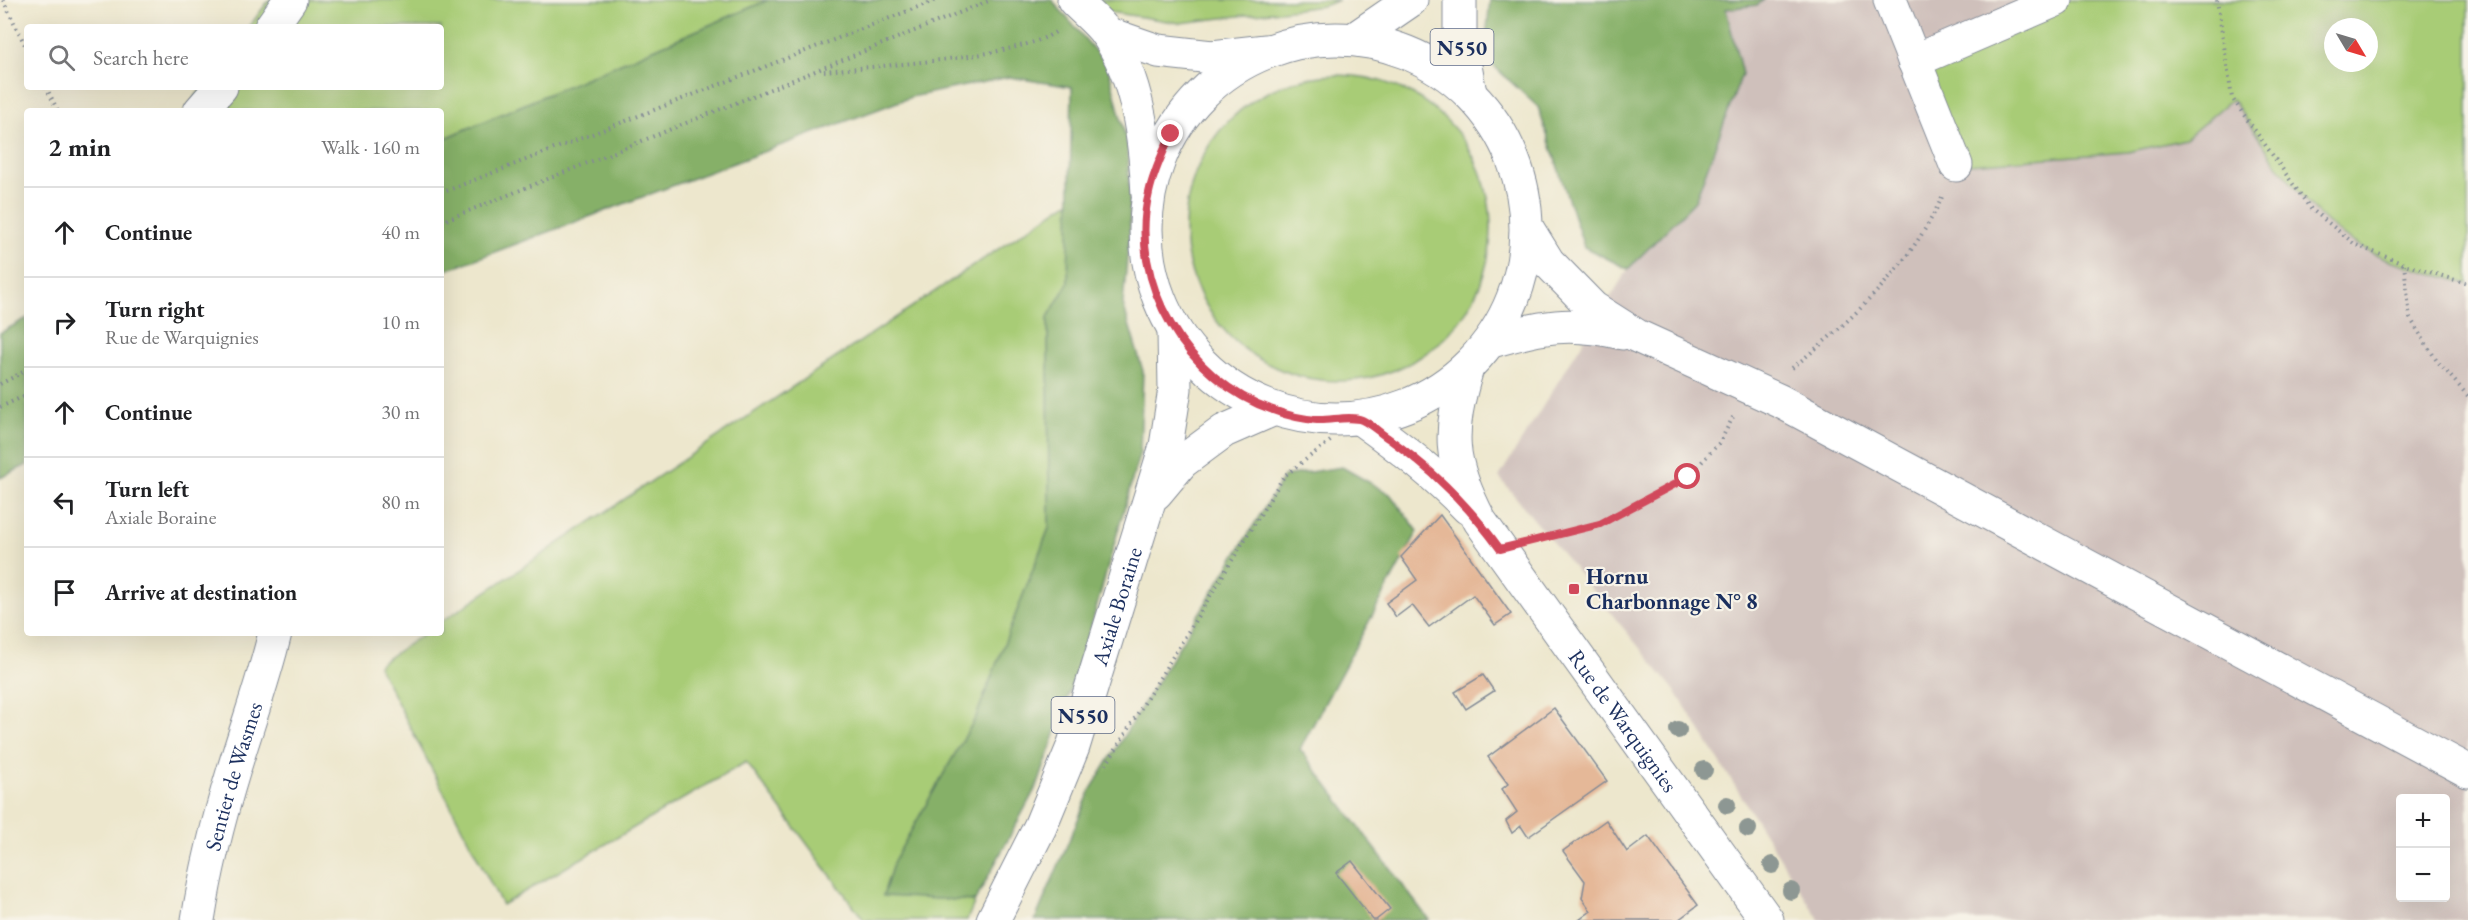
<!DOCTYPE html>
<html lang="en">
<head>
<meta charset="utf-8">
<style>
	:root { --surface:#fff; --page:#f2f2f2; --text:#202124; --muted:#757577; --line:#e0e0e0 }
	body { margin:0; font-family:"EB Garamond",serif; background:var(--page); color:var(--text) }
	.controls { position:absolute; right:18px; bottom:18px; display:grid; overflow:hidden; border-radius:6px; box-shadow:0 6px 24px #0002 }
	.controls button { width:54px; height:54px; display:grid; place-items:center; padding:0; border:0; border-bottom:2px solid var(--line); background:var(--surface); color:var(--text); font:30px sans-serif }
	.compass { position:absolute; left:2324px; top:18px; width:54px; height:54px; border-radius:50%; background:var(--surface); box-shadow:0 6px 24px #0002; rotate:128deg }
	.stop { position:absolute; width:18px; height:18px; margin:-14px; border:4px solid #d1495b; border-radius:50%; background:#fff }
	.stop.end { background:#d1495b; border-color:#fff; box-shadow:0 2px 6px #0008 }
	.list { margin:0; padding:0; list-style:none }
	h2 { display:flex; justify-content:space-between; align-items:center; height:78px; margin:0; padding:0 24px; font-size:26px }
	h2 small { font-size:20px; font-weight:400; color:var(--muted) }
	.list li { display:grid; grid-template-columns:39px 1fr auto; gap:18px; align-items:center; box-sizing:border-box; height:90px; padding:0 24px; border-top:2px solid var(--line) }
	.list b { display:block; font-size:22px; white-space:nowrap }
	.list p { margin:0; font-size:20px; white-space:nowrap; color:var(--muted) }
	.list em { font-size:20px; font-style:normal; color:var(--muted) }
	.icon { flex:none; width:33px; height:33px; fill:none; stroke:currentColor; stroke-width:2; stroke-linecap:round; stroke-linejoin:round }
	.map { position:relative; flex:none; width:2468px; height:920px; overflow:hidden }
	.search { position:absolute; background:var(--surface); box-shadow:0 6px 24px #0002; left:24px; top:24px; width:420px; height:66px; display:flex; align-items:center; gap:15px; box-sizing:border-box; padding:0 21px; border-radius:6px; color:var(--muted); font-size:22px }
	.panel { position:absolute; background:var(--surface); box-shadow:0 6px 24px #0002; left:24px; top:108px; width:420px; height:528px; border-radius:6px }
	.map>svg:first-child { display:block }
	.industrial { fill:#cfc0bb; fill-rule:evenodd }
	.green { fill:#a8cc76; stroke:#627e6a; stroke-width:1.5; fill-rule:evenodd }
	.forest { fill:#86b067; stroke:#507062; stroke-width:1.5 }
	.building { fill:#e5b898 }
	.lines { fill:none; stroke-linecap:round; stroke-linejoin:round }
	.minor-casing { stroke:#848b96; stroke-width:35 }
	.major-casing { stroke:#848b96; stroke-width:35 }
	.path { stroke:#848b96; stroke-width:4; stroke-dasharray:1.5 4.5; stroke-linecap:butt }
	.minor { stroke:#fff; stroke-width:33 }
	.major { stroke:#fff; stroke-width:33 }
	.tree { fill:#8d9793 }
	.route { stroke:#d1495b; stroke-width:8 }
	.poi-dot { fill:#d1495b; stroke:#f7f3e8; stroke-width:2 }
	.labels { text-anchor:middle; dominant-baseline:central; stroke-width:4.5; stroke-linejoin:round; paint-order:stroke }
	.shield { fill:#f7f3e8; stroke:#5d6a87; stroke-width:1.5 }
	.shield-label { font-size:21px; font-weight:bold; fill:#1b2f5e }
	.poi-label { font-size:22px; font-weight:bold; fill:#1b2f5e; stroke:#f7f3e8; text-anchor:start }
	.street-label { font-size:22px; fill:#1b2f5e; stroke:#f7f3e8 }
</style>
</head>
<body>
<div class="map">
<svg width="2468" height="920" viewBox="0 0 2468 920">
	<rect width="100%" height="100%" fill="#f7f3e8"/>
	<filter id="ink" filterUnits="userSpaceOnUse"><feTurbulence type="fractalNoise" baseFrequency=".0167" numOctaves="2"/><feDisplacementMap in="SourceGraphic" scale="12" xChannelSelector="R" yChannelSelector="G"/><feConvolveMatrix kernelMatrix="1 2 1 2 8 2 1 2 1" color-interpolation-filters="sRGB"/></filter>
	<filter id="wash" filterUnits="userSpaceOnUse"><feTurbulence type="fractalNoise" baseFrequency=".008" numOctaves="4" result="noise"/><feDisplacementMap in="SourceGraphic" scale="24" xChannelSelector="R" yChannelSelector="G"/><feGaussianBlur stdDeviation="1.35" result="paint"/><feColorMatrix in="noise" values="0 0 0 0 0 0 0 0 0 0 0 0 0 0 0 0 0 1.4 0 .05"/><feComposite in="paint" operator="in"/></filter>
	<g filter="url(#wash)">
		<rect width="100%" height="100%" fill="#ede7cd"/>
		<!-- industrial -->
		<path class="industrial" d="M 1764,0 L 2468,0 L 2468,920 L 1819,920 L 1676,692 L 1499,477 L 1628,269 L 1695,201 L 1742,74 L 1726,9 L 1757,5 ZM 2333,27 L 2369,27 L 2369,63 L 2333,63 ZM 2400,798 L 2446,798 L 2446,898 L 2400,898 Z"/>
		<!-- green -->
		<path class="green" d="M 269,0 L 768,0 L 441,140 L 441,111 L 185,111 L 203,87 L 441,87 L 441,27 L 249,27 Z
			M 1095,0 L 1339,0 L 1323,6 L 1180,23 L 1103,11 Z
			M 2056,0 L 2468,0 L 2468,284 C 2433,273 2387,263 2356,244 C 2302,211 2268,149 2232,99 L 2185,139 L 2128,152 L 1956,165 L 1914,61 ZM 2333,27 L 2369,27 L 2369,63 L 2333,63 Z
			M1185 228a153 153 0 1 1 306 0a153 153 0 1 1-306 0Z
			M 1070,201 L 1068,283 L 1048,318 L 1049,528 L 976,717 L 894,861 L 883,895 L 975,901 L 967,920 L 864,920 L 746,762 L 502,905 L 378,665 L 425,633 L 441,633 L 441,622 Z"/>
		<!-- forest -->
		<path class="forest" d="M 768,0 L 1052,0 L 1108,66 L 1128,148 L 1130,226 L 1123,304 L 1143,371 L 1140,452 L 1091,627 L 1039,782 L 975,901 L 883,896 L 894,861 L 976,717 L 1049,528 L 1048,317 L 1068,283 L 1072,87 L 1009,77 L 911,97 L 441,272 L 441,140 Z
			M 1490,0 L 1764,0 L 1757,5 L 1726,9 L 1742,74 L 1695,201 L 1628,269 L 1584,247 L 1538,107 L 1484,57 Z
			M 27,318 L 27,465 L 0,478 L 0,333 Z
			M 1342,467 L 1390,494 L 1418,531 L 1300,749 L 1429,920 L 1035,920 L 1091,789 L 1284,476 Z"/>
		<g id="blocks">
			<!-- building -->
			<path class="building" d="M 1440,515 L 1511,614 L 1495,625 L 1473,595 L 1429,627 L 1412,605 L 1396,617 L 1386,603 L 1417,580 L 1401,557 Z
				M 1483,675 L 1494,691 L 1466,709 L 1455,692 Z
				M 1554,708 L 1607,781 L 1528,837 L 1521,826 L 1512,833 L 1506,821 L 1517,812 L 1502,789 L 1508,784 L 1488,757 Z
				M 1606,820 L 1627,852 L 1648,836 L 1698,905 L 1678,920 L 1579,920 L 1591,911 L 1582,898 L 1585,881 L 1563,851 Z
				M 1352,861 L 1390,909 L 1376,920 L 1373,920 L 1336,873 Z"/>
		</g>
	</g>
	<g filter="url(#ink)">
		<use href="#blocks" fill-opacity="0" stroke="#848b96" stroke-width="1.5"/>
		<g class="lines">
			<!-- minor casing -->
			<g class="minor-casing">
				<g id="minor">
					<path d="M 1074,0 C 1084,11 1098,21 1107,34 C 1138,79 1145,140 1148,194"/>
					<path d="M 1890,0 L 1956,165"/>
					<path d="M 271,27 L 290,0"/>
					<path d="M 1106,33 L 1158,51 L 1212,57 L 1266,51"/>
					<path d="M 1914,61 L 2056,0"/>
					<path d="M 200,111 L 221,87"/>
					<path d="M 1527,228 L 1548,262 L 1593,308 L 1637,336 L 1780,401 L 2468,771"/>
					<path d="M 1492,341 C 1542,326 1570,321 1622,333"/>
					<path id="s1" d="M 1467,368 C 1448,433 1448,460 1480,521 L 1767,920"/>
					<path d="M 1361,419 C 1399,446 1435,474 1468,508"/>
					<path id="s2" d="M 198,920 C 206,869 219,818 234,769 C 248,723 264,679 275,633"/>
				</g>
			</g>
			<!-- major casing -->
			<g class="major-casing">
				<g id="major">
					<path d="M 1460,0 L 1460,39 L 1470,93"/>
					<circle cx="1336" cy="229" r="190"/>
					<path d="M 1354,39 L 1411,0"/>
					<path d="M 1156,493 L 1182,462 L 1224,431 L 1272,410"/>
					<path id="s3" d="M 993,920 L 1040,827 L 1073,747 L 1166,446 L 1175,389 L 1174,332"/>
				</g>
			</g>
			<!-- path -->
			<path class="path" d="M 3,0 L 27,49
				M 2217,0 L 2232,98 L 2310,208 L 2356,245 L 2404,264 L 2468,284
				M 824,71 C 876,66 1020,58 1057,31
				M 46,87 L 58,111
				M 441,193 L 936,0
				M 441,222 L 991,0
				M 2404,264 L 2410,318 L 2437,361 L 2468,396
				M 1792,368 C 1850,322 1911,266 1942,197
				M 0,384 L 27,370
				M 0,407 L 27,395
				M 1536,540 L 1600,524 L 1688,477 L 1720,442 L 1733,417
				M 1106,765 L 1284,476 L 1333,439"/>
			<!-- minor -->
			<use href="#minor" class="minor"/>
			<!-- major -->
			<use href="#major" class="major"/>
		</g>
		<!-- trees -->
		<g class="tree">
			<circle cx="1678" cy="730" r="9"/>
			<circle cx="1704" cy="770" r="9"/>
			<circle cx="1727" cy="805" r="9"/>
			<circle cx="1748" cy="829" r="9"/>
			<circle cx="1772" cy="865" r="9"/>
			<circle cx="1791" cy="891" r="9"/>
		</g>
	</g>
	<g class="lines" filter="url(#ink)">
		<!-- route -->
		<path class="route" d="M 1171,134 C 1163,153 1153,173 1149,193 C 1127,282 1188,382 1273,410 C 1286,415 1303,419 1317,420 C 1330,421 1350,415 1362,420 C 1371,424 1380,433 1388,438 C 1432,469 1469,506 1500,549 L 1600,524 L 1688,477"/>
	</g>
	<!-- markers -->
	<rect class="poi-dot" x="1568" y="583" width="12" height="12" rx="3"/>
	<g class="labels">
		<!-- shield labels -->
		<g class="shield">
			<rect x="1430.5" y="29" width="63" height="36" rx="4.5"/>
			<rect x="1051.5" y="697" width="63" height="36" rx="4.5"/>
		</g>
		<g class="shield-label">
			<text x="1462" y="47">N550</text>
			<text x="1083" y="715">N550</text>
		</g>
		<!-- poi labels -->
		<g class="poi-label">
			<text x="1586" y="576">Hornu<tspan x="1586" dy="25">Charbonnage N° 8</tspan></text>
		</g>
		<!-- street labels -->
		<g class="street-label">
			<text stroke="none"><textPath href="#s3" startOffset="338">Axiale Boraine</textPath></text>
			<text stroke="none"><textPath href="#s1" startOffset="405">Rue de Warquignies</textPath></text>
			<text stroke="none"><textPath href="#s2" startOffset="148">Sentier de Wasmes</textPath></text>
		</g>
	</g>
</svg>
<div class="controls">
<button>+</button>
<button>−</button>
</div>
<svg class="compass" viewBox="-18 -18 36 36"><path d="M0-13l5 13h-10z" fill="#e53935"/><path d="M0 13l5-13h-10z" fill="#757577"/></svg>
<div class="stop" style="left:1688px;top:477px"></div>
<div class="stop end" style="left:1171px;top:134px"></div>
<div class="search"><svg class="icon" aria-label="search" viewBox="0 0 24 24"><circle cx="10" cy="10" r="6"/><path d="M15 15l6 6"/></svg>Search here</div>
<section class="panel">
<h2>2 min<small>Walk · 160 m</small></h2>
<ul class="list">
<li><svg class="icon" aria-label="ahead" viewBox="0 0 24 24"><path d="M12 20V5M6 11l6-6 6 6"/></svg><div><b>Continue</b></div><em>40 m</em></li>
<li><svg class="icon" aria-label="right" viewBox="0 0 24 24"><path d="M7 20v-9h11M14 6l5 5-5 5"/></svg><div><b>Turn right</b><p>Rue de Warquignies</p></div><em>10 m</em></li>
<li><svg class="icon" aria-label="ahead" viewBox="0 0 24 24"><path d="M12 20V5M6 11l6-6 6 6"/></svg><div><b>Continue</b></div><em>30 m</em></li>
<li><svg class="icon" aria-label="left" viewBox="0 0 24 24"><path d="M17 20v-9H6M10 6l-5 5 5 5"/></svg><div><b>Turn left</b><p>Axiale Boraine</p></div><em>80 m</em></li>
<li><svg class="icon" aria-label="arrive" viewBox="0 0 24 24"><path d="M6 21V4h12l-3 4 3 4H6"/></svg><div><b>Arrive at destination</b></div></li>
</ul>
</section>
</div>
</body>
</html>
